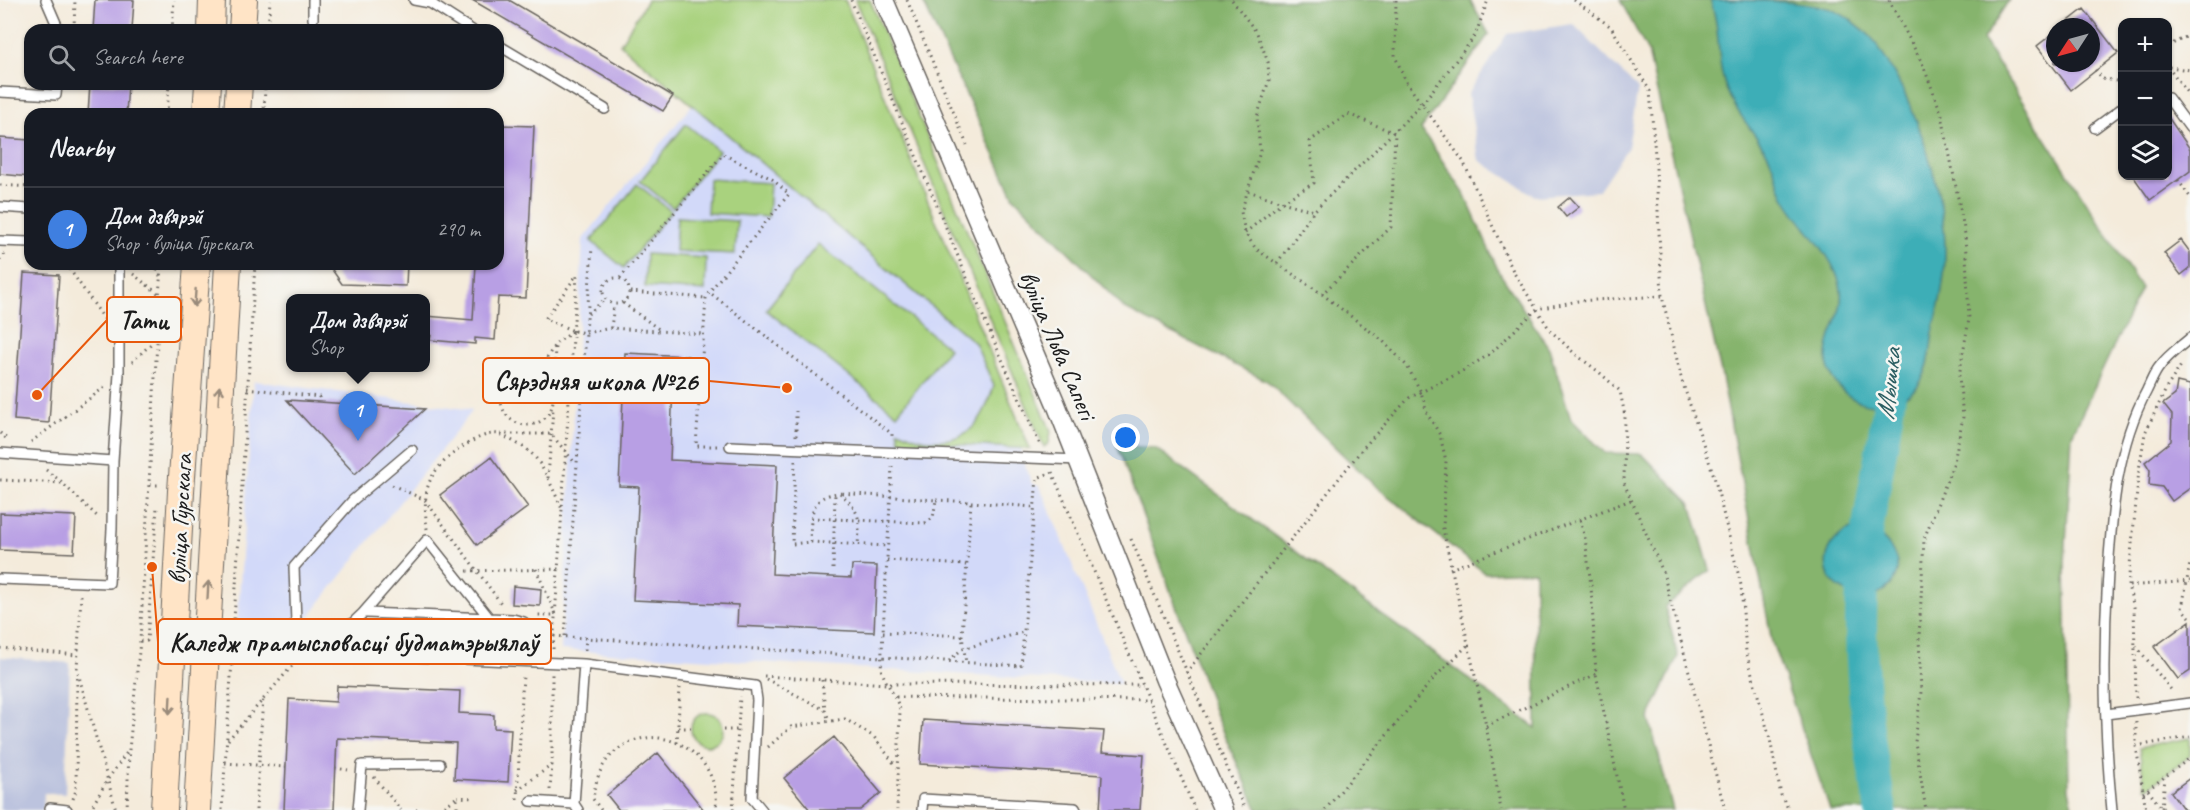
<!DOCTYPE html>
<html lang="en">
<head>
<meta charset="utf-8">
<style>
	:root { --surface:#171b24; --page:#20242c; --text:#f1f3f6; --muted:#9ea1a6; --line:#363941; --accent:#d1495b }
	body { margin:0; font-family:Caveat,sans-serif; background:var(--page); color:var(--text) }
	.controls { position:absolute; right:18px; top:18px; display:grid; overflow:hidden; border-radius:12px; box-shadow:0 2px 4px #0004 }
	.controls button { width:54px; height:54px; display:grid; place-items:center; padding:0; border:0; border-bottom:2px solid var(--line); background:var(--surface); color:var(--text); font:30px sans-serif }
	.compass { position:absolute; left:2046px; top:18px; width:54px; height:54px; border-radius:50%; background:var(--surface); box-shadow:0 2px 4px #0004; rotate:234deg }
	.you { position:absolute; left:1126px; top:438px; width:21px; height:21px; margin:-15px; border:4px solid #fff; border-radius:50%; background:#1a73e8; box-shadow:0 0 0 9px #1a73e833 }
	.badge { display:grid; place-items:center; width:39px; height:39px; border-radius:50%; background:var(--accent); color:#fff; font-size:20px; font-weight:700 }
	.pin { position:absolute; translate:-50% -50px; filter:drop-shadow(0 2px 3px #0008) }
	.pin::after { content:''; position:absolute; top:32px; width:21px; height:18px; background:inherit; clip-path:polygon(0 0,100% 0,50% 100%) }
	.popup { position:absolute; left:286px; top:294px; width:144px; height:78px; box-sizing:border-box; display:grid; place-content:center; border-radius:12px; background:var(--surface); filter:drop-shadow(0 2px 4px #0005); font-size:20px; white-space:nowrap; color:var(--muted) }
	.popup b { font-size:22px; color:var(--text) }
	.popup::after { content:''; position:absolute; left:50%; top:100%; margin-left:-12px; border:12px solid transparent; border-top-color:var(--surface) }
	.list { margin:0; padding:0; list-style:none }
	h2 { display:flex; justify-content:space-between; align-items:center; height:78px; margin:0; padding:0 24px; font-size:26px }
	h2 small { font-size:20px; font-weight:400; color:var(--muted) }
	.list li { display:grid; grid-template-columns:39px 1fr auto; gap:18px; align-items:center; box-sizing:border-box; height:84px; padding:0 24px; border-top:2px solid var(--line) }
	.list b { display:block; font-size:22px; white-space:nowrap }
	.list p { margin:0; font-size:20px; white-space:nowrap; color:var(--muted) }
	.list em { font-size:20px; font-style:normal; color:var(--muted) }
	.icon { flex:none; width:33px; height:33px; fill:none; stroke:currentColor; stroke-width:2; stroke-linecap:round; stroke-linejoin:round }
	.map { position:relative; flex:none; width:2190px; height:810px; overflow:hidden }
	.search { position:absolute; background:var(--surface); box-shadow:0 2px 4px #0004; left:24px; top:24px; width:480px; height:66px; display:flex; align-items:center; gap:15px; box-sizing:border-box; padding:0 21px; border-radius:18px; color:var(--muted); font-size:22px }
	.panel { position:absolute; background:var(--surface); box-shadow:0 2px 4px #0004; left:24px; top:108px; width:480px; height:162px; border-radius:18px }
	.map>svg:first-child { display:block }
	.built { fill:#d2d9f9 }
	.industrial { fill:#bcc3de }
	.green { fill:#a9d27e; stroke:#62774d; stroke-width:1.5 }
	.forest { fill:#86b46d; stroke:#516844; stroke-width:1.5 }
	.water { fill:#3daeb7; stroke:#2c656a; stroke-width:1.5 }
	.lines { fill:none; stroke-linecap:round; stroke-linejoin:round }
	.river { stroke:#3daeb7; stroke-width:32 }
	.building { fill:#b89fe4 }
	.service-casing { stroke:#68645f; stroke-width:12 }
	.minor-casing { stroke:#68645f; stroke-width:21 }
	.secondary-casing { stroke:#68645f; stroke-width:28 }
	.path { stroke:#68645f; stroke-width:3; stroke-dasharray:1.5 4.5; stroke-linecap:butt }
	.service { stroke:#fff; stroke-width:9 }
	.minor { stroke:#fff; stroke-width:18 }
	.secondary { stroke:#ffe4c6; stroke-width:26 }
	.oneway { stroke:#998a7a }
	.labels { text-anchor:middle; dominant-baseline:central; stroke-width:5; stroke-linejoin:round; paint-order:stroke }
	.street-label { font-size:26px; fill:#1c1c1c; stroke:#f6f6f2 }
	.water-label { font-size:27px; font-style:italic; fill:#2b5e62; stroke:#f6f6f2 }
	.leader { fill:none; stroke:#e8590c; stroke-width:2 }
	.callout-dot { fill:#e8590c; stroke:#f6f6f2; stroke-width:2 }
	.callout { fill:#f6f6f2; stroke:#e8590c; stroke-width:2 }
	.callout-label { font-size:27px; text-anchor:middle; font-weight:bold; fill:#1c1c1c }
</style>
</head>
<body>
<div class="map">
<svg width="2190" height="810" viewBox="0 0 2190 810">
	<rect width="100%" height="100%" fill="#f6f6f2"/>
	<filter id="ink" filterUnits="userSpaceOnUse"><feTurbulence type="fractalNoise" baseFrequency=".0167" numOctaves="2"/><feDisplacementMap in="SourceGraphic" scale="12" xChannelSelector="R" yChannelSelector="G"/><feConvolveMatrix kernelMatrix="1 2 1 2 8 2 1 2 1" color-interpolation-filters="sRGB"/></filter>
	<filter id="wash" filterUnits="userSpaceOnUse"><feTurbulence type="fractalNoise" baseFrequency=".008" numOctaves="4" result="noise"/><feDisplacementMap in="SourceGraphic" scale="24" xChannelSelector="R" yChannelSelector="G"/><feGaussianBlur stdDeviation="1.35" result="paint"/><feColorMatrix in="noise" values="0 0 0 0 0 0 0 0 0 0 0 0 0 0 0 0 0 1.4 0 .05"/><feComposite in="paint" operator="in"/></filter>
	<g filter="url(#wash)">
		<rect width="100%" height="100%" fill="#f4ebdb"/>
		<!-- built -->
		<path class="built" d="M 692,105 L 976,334 L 1021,442 L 1022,456 L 1032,484 L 1040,486 L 1121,684 L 561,650 L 583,239 Z
			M 254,381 L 473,410 L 284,648 L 236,644 Z"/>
		<!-- industrial -->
		<path class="industrial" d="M 1573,24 L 1638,89 L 1628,147 L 1598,191 L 1535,196 L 1479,160 L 1468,94 L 1507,34 Z
			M 0,657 L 70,663 L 65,794 L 44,793 L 43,810 L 0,810 Z"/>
		<!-- green -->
		<path class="green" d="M 647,0 L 845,0 L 1030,449 L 900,441 L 898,430 C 907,433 919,440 929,440 C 970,443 983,421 994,386 L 975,343 L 620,44 Z
			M 855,0 L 870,0 L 1051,431 L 1049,443 L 1044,447 Z
			M 686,124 L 719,151 L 673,208 L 640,181 Z
			M 709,179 L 770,183 L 768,217 L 707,213 Z
			M 637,184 L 671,211 L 624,268 L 591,241 Z
			M 677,217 L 737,221 L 735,254 L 675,251 Z
			M 818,244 L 949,348 L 897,414 L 766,310 Z
			M 646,254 L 706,258 L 705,291 L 645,287 Z
			M691 729a16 16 0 1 1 32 0a16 16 0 1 1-32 0Z
			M 2190,738 L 2190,756 L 2149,787 L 2145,787 L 2139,748 Z"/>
		<!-- forest -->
		<path class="forest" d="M 922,0 L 1470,0 L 1489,34 L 1421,129 L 1464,193 L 1499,272 L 1549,348 L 1571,419 L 1605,453 L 1642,454 L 1691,504 L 1710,570 L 1665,607 L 1678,656 L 1649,718 L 1673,810 L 1258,810 L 1218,721 L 1117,445 L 1155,448 L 1536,728 L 1535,571 L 1485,573 L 1374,485 L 1267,381 L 1125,309 L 1014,197 Z
			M 1620,0 L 2009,0 L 1983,40 L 2141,288 L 2072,435 L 2065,563 L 2069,789 L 2074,810 L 1830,810 L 1772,642 L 1722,377 L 1648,52 Z"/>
		<!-- water -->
		<path class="water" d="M 1710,0 C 1748,0 1796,0 1831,9 C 1845,15 1859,25 1870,36 C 1876,42 1880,51 1885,58 C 1917,108 1946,194 1945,254 C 1945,281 1939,307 1933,333 C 1931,343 1931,354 1928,364 C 1922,388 1904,404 1879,405 C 1863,406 1848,398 1838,386 C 1808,349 1849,321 1840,285 C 1832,252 1802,228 1786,200 C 1777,185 1775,166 1766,151 C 1754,132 1737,114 1728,93 C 1715,64 1722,30 1710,0 Z
			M 1862,526 C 1884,533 1910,562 1890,585 C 1882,594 1873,596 1861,595 C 1812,591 1817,533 1862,526 Z"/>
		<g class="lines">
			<!-- river -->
			<path class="river" d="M 1881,810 C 1865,727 1856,645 1864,560 C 1870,494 1889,428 1893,362"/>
		</g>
		<g id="blocks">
			<!-- building -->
			<path class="building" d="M 95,0 L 134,0 L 132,30 L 93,30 Z
				M 472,0 L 509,0 L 673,96 L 663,111 Z
				M 2084,9 L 2118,53 L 2071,90 L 2037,46 L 2055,32 L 2055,63 L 2091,63 L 2091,27 L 2061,27 Z
				M 90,84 L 128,84 L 126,114 L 88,114 Z
				M 2168,117 L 2190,149 L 2190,171 L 2150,200 L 2133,176 L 2168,176 Z
				M 498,125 L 534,126 L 526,298 L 498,297 L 495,340 L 475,338 L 475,344 L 430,340 L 431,335 L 426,334 L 426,316 L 473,320 L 476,264 L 498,264 Z
				M 0,138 L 30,140 L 30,177 L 0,174 Z
				M 1570,197 L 1579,207 L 1566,217 L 1558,207 Z
				M 2181,240 L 2190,252 L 2190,268 L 2181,275 L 2164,253 Z
				M 328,264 L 407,264 L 406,286 L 342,284 Z
				M 24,273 L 59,275 L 49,423 L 14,420 Z
				M 625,353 L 688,356 L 687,386 L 673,385 L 670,460 L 777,465 L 772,574 L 851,578 L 852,565 L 877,566 L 874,632 L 737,626 L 738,605 L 633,600 L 639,487 L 619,486 Z
				M 2177,382 L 2190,385 L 2190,488 L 2172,501 L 2162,487 L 2149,485 L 2150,470 L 2145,462 L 2171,441 L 2172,415 L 2163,404 L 2175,395 Z
				M 287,400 L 319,402 L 425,409 L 355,474 Z
				M 491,457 L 528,507 L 477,545 L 440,495 Z
				M 0,513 L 76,516 L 74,553 L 0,550 Z
				M 513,586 L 541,589 L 540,606 L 512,604 Z
				M 2190,621 L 2190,671 L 2178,679 L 2154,647 Z
				M 337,686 L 460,691 L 459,713 L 494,715 L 494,728 L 511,729 L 508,782 L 454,779 L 456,743 L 337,738 L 334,810 L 284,810 L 289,699 L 336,702 Z
				M 923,720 L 1104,731 L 1102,752 L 1144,755 L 1140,810 L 1100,810 L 1102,775 L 920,764 Z
				M 834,737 L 881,793 L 860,810 L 810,810 L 784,778 Z
				M 658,753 L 704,810 L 619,810 L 607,795 Z
				M 2190,778 L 2190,810 L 2184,810 L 2171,792 Z"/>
		</g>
	</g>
	<g filter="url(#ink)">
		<use href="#blocks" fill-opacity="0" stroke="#68645f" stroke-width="1.5"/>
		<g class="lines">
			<!-- service casing -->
			<g class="service-casing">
				<path id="service" d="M 46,0 L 59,30
					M 414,0 L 430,3 L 432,0
					M 430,3 L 472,30
					M 313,19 L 313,0
					M 498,45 L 605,109
					M 0,92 L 56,95 L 57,84
					M 2168,98 L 2190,128
					M 2095,128 L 2122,108
					M 0,207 L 30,209
					M 0,241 L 30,242
					M 121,327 L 190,331
					M 730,446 L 1079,460
					M 0,453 L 113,461
					M 0,579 L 109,583 L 112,529 L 113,461 L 119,374 L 119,264
					M 363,613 L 427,540 L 490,619
					M 209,648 L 584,664 L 574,804 L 578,810
					M 297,651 L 294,567 L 353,500 L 412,450
					M 321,653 L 363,613 L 367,613 L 513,619 L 524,622 L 530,631 L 526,661
					M 584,664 L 755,686 L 757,700 L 752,798 L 762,810
					M 2106,714 L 2190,703
					M 531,801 L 574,804
					M 50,808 L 67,810
					M 358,810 L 362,765 L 440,764
					M 922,810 L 923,799 L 1075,808 L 1076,810
					M 2112,810 C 2104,731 2103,651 2108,572 C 2112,510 2117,446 2147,390 C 2151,382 2154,373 2160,366 C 2168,355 2180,347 2190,338"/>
			</g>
			<!-- minor casing -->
			<g class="minor-casing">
				<path id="minor" d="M 884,0 L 1056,404 L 1165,680 L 1223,810"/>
			</g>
			<!-- secondary casing -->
			<g class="secondary-casing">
				<path id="secondary" d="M 211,30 L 212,0
					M 242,30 L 244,0
					M 206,114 L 208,84
					M 237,114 L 239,84
					M 164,810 L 181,491 L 197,264
					M 197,810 L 228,264"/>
			</g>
			<!-- path -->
			<path class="path" d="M 851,0 L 985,321 L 1041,447
				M 907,0 L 967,145
				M 1232,0 L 1257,33 L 1268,62 L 1269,80 L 1257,117 L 1260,152 L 1241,212 L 1245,233 L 1256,249 L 1322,294 L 1383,341 L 1407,366 L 1421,392 L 1427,413 L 1440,435 L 1446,461 L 1443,529 L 1486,726 L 1501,810
				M 1396,0 L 1395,56 L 1406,82 L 1463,161 L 1514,273 L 1550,330 L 1575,354 L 1599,372 L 1620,391 L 1625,416 L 1624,483 L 1663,572 L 1725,810
				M 1574,0 L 1611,27 L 1650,91 L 1656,168 L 1662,296 L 1682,381 L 1714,476 L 1741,585 L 1746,652 L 1770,739 L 1781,795 L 1789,810
				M 1889,0 L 1923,65 L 1942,115 L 1965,234 L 1969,319 L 1959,376 L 1963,417 L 1954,462 L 1924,539 L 1919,638 L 1921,692 L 1915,742 L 1926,810
				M 74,28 L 75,0
				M 172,30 L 174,0
				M 268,30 L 270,0
				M 2168,46 L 2190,35
				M 2168,66 L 2190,97
				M 2169,67 L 2190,70
				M 2095,70 L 2103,79 L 2117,81 L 2122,77
				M 167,114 L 169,84
				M 264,114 L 265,84
				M 2178,180 L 2190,197
				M 0,185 L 30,187
				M 1248,191 L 1282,202 L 1314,183 L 1310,141 L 1348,114 L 1395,133 L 1391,227 L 1322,294
				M 1245,233 L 1282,202 L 1314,211
				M 0,260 L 5,254
				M 1277,263 L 1314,211 L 1422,104 L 1475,36 L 1488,0
				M 66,264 L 105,320
				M 154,264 L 160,276
				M 133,274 L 160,295
				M603 291a13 13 0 1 1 26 0a13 13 0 1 1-26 0Z
				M 620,278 L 723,154 L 772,179 L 789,194 L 709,292
				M 630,292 L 706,298
				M 623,303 L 660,330
				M 588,314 L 605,299
				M 158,317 L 161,264
				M 611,328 L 614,305
				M 574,331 L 586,333 L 611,328 L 704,334
				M 132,362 L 153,342
				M501 399a26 26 0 1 1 52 0a26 26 0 1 1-52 0Z
				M 538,374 L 555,344 L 574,331 L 545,319 L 576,276
				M 247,388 L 319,397 L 319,402
				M 553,391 L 555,346
				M 0,433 L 8,440
				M 500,434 L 551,434 L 576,464
				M 796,436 L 796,411
				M 31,442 L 105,387
				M 717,446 L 696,446 L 706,298 L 709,292 L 892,434 L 892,439
				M 795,461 L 792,544 L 810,542 L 888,546
				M 892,466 L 881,669 C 886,684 895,695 900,709 L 897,810
				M 46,470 L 62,482
				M 1052,472 L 1195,810
				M 548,478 L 553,409
				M 0,480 L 62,483 L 99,518
				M 150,485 L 158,485 L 158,488
				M 392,485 L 425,500 L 503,606
				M 936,500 L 971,502 L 962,636 L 966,663
				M 971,502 L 1034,507
				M 811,518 L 925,523 L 933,518 L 936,500 L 840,493
				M 1580,520 L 1585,538 L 1591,585 L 1596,674 L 1624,810
				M 427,529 C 425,511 423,491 433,475 C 442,459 479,431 498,434 C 503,435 526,448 530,452 C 543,463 555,494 562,509
				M 1131,539 L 1245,810
				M 810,542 C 811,517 809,495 840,493 C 861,513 860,517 858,545
				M 887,560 L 966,565
				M 536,569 L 556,615 L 536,615
				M 833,569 L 835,494
				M 1450,569 L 1631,500
				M 467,571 L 559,569
				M 2128,586 L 2139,470 L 2145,433 L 2167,387 L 2182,364
				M 81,595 L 77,669 L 116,810
				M 2190,617 L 2182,609 L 2190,563
				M 883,632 L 962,636
				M 554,636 L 1021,666 L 1037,478 L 1050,473
				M 565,636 L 592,247
				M 233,637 L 255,264
				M 140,641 L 147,641 L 157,507
				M 2136,646 L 2173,692
				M 0,648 L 77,655
				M 553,649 L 577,275
				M 585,650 L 586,637
				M 949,661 L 962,649 L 1024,632
				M 1186,673 L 1363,448 L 1409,398 L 1461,372 L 1490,354 L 1537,309 L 1578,301 L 1662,296
				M 764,676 L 887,684 L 1142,685
				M 766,679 L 825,710
				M 822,680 L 825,710 L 829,720
				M 896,697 L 1149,700
				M 2136,698 L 2134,607 L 2128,586 L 2190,581
				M 2136,722 L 2136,746 L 2146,810
				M 1486,726 L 1596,674
				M 678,728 L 691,728
				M 723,730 L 738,730
				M 228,740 L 292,666
				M 677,743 L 680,688
				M 2136,746 L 2190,737
				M 768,747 L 791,727 L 845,719 L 874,737 L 896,766
				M 225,763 L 286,767
				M 335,768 L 348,770
				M 374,777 L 401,810
				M 517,790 L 552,765
				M 550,790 L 552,765 L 552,674
				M 2148,790 L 2163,810
				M 2143,793 L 2190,758
				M 457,797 L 473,798
				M 73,799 L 76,790 L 77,674
				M 517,799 L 523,674
				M 2162,808 L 2165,778
				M 90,810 L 108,779 L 128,751
				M 127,810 L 129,750 L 140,641 L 157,342
				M 222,810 L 232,661
				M 256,810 L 263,697
				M 416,810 L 428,810
				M 440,810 L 457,797 L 457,810
				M 601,810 L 593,799 C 595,785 598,772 607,760 C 646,712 722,747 716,810
				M 733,810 L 740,696
				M 1325,810 L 1434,678 L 1469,644"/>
			<!-- service -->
			<use href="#service" class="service"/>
			<!-- minor -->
			<use href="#minor" class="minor"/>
			<!-- secondary -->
			<use href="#secondary" class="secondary"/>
		</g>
		<!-- one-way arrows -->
		<defs><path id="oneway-shaft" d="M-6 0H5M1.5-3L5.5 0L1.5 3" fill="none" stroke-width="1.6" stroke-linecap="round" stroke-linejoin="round" transform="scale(1.5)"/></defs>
		<g class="oneway">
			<use href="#oneway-shaft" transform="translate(195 298) rotate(94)"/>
			<use href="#oneway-shaft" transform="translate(219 395) rotate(-87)"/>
			<use href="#oneway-shaft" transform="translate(208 590) rotate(-87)"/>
			<use href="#oneway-shaft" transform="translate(170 705) rotate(93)"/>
		</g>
	</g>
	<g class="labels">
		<!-- street labels -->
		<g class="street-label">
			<text transform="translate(1058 345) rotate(67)">вуліца Льва Сапегі</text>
			<text transform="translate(180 519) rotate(-87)">вуліца Гурскага</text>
		</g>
		<!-- water labels -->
		<g class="water-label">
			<text transform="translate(1888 384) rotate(-84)">Мышка</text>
		</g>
	</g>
	<!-- callouts -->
	<path class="leader" d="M37 395L107 320M787 388L709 381M152 567L158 642"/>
	<g class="callout-dot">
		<circle cx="37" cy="395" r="6"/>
		<circle cx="787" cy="388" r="6"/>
		<circle cx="152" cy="567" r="6"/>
	</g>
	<g class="callout">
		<rect x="107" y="297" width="74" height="45" rx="6"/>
		<rect x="483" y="358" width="226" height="45" rx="6"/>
		<rect x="158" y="619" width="393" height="45" rx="6"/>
	</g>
	<g class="callout-label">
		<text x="144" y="329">Тати</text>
		<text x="596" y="390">Сярэдняя школа №26</text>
		<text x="354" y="651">Каледж прамысловасці будматэрыялаў</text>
	</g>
</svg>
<div class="controls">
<button>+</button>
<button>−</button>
<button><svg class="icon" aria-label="layers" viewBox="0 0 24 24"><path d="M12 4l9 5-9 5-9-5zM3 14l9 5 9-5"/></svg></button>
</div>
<svg class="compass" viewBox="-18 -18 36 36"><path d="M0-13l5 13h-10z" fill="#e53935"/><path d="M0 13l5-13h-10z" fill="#9ea1a6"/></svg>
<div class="you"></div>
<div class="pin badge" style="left:358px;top:441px;background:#3f7fe0">1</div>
<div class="popup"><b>Дом дзвярэй</b>Shop</div>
<div class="search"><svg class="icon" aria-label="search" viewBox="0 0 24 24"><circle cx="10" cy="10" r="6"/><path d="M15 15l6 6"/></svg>Search here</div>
<section class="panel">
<h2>Nearby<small></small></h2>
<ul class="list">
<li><span class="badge" style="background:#3f7fe0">1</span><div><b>Дом дзвярэй</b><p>Shop · вуліца Гурскага</p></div><em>290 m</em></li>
</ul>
</section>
</div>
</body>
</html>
